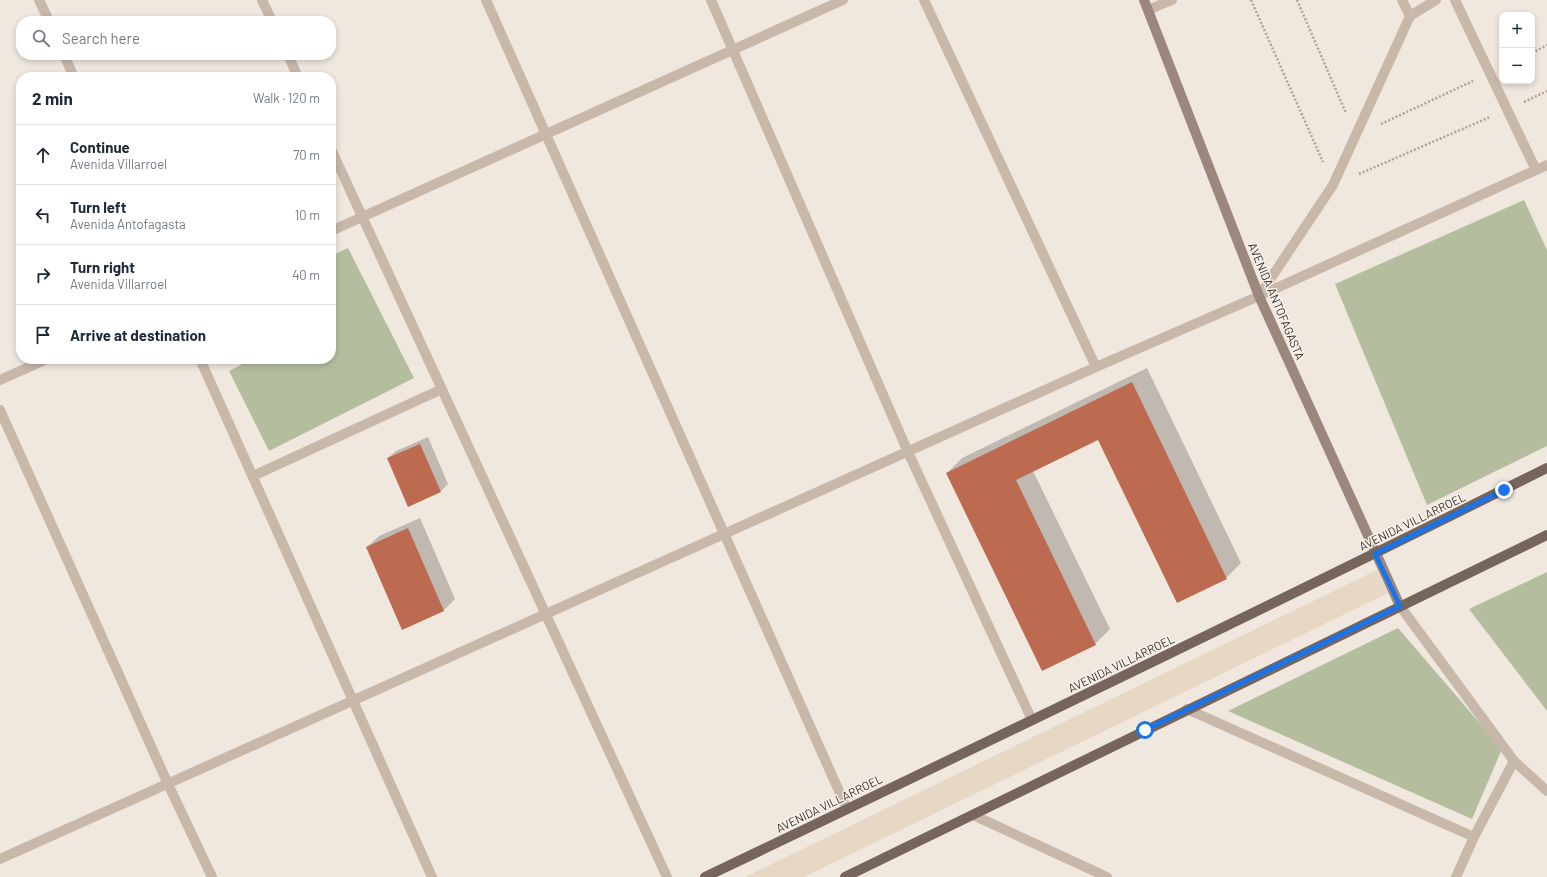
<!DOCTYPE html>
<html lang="en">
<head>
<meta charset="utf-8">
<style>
	:root { --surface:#fff; --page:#f6f6f7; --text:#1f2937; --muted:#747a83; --line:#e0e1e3 }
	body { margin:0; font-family:Barlow,sans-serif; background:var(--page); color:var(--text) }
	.controls { position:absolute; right:12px; top:12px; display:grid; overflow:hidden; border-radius:8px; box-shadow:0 2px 6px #0003 }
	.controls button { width:36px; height:36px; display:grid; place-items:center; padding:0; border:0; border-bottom:1px solid var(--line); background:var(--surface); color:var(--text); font:20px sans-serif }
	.stop { position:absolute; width:12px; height:12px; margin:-9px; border:3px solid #1a73e8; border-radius:50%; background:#fff }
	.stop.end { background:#1a73e8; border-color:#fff; box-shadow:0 1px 4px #0008 }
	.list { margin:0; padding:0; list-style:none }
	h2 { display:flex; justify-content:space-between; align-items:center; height:52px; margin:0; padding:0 16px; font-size:17px }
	h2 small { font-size:13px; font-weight:400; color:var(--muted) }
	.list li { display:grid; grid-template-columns:26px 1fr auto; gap:12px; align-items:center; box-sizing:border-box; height:60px; padding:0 16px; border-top:1px solid var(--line) }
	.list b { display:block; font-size:15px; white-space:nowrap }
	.list p { margin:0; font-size:13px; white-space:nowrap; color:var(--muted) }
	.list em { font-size:13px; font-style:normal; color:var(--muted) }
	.icon { flex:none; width:22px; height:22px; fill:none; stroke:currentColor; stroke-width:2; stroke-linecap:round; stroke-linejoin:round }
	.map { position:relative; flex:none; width:1547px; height:877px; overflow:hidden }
	.search { position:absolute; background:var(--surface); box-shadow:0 2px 6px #0003; left:16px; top:16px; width:320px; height:44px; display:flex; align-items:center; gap:10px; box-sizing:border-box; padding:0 14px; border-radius:16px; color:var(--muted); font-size:15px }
	.panel { position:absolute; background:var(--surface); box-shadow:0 2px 6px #0003; left:16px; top:72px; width:320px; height:292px; border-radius:16px }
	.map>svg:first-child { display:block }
	.green { fill:#b4be9f }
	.plaza { fill:#e7d8c6 }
	.shadow { fill:#0003 }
	.building { fill:#bc6a50 }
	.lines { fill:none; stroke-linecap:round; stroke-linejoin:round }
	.path { stroke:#b3a295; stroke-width:2.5; stroke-dasharray:2 2; stroke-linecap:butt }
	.service { stroke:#c8b8aa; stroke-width:10 }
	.minor { stroke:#c8b8aa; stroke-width:10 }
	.tertiary { stroke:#c8b8aa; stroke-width:10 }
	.secondary { stroke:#9b877c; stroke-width:10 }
	.primary { stroke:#76655c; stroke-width:10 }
	.route { stroke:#1a73e8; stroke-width:5 }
	.labels { text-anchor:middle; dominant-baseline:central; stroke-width:3; stroke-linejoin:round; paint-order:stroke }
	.street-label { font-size:12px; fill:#362d29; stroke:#f8f2ea }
</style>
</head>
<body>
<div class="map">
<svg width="1547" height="877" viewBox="0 0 1547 877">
	<rect width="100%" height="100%" fill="#f0e8de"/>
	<!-- green -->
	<path class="green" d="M 1524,200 L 1547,250 L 1547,446 L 1427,505 L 1335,284 Z
		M 348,248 L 414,378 L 269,451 L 229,371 L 252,359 L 331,359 L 331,256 Z
		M 1547,572 L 1547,711 L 1469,609 Z
		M 1398,628 L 1502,749 L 1472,819 L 1228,711 Z"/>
	<!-- plaza -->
	<path class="plaza" d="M 1377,570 L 1388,593 L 804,877 L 745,877 Z"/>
	<!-- shadow -->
	<path class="shadow" d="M 1147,368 L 1241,563 L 1226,578 L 1098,439 L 1033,471 L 1110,629 L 1095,644 L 947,473 L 962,458 Z
		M 428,437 L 448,484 L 440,492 L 388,458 L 396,451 Z
		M 420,518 L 455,599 L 444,610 L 403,628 L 367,547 L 379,536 Z"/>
	<!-- building -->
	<path class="building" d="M 1132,382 L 1227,579 L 1177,603 L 1098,440 L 1016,480 L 1096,645 L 1042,671 L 946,473 Z
		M 420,444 L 441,492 L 408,507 L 387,458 Z
		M 408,528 L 444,611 L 402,630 L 366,547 Z"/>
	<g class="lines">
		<!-- path -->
		<path class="path" d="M 1251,0 L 1323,162
			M 1297,0 L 1346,113
			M 1532,53 L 1547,45
			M 1524,102 L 1547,91
			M 1381,124 L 1473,81
			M 1359,174 L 1490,117"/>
		<!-- service -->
		<path class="service" d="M 1402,0 L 1410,16
			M 1455,0 L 1536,170
			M 1148,10 L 1172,0
			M 1259,296 L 1333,185 L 1410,16 L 1436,0"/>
		<!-- minor -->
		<path class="minor" d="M 39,0 L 49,21
			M 262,0 L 272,21
			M 486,0 L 847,809
			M 711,0 L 908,452 L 1032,720
			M 924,0 L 1096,367
			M 64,55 L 74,77
			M 288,55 L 298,77
			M 331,149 L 667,877
			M 331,231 L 843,0
			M 200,359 L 432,877
			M 0,380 L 47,359
			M 0,410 L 168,784 L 212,877
			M 253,476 L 442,389
			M 1187,709 L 1474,837
			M 973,815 L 1107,877
			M 0,859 L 1096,367 L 1259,296 L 1547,165
			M 1456,877 L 1474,837 L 1514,761"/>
		<!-- tertiary -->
		<path class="tertiary" d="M 1400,606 L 1514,761 L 1547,791"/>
		<!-- secondary -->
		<path class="secondary" d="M 1144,0 L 1259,296 L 1400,606"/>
		<!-- primary -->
		<path class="primary" d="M 705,877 C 986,743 1268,607 1547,468
			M 845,877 L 1547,535"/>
	</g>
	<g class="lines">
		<!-- route -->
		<path class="route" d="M 1145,730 L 1400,606 L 1375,554 L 1504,490"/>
	</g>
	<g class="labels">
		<!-- street labels -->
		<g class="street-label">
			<text transform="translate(1277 301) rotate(67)">AVENIDA ANTOFAGASTA</text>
			<text transform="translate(1412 521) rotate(-26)">AVENIDA VILLARROEL</text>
			<text transform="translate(1121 663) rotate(-26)">AVENIDA VILLARROEL</text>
			<text transform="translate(829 803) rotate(-26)">AVENIDA VILLARROEL</text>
		</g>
	</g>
</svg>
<div class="controls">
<button>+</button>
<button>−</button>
</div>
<div class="stop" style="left:1145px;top:730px"></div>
<div class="stop end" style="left:1504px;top:490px"></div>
<div class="search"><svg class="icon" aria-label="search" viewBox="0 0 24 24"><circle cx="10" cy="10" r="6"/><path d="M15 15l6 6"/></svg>Search here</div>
<section class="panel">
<h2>2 min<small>Walk · 120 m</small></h2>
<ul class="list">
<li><svg class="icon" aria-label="ahead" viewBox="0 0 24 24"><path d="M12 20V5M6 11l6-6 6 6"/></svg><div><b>Continue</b><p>Avenida Villarroel</p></div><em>70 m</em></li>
<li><svg class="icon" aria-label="left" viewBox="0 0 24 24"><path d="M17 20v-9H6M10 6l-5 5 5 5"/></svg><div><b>Turn left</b><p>Avenida Antofagasta</p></div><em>10 m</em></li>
<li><svg class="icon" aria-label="right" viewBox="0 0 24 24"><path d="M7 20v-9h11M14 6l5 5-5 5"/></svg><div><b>Turn right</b><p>Avenida Villarroel</p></div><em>40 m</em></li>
<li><svg class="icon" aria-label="arrive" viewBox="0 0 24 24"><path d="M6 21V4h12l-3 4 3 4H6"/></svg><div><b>Arrive at destination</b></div></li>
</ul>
</section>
</div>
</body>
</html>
